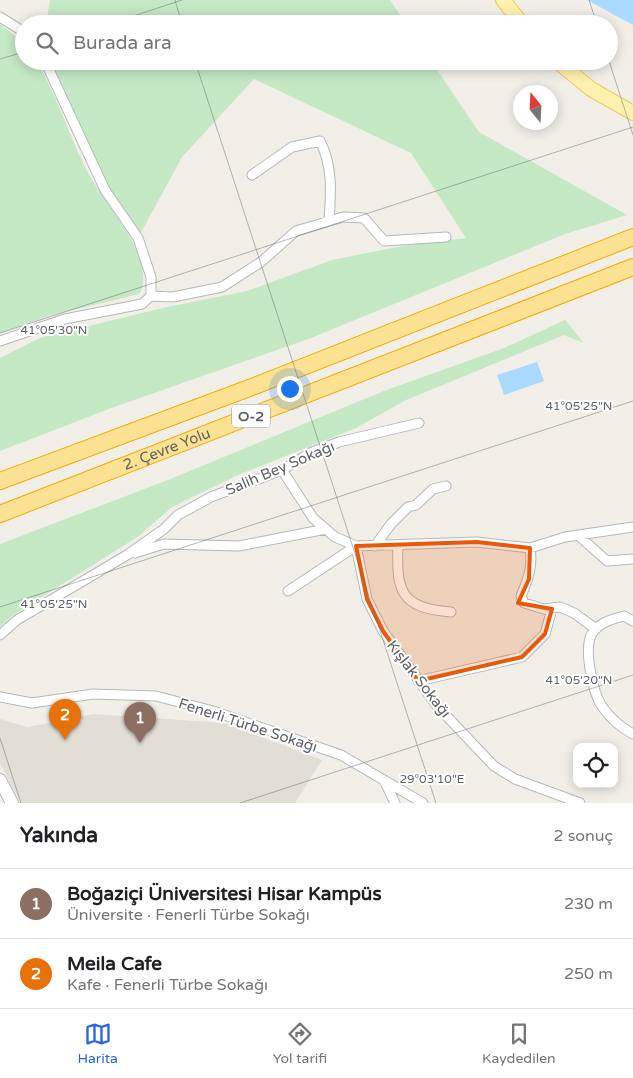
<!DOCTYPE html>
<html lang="tr">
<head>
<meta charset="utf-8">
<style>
	:root { --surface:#fff; --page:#f2f2f2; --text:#202124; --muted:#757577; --line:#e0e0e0; --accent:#2563eb }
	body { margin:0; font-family:"Varela Round",sans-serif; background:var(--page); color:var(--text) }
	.controls { position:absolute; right:15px; bottom:15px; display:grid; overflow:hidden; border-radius:10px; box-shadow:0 2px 12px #0003 }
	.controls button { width:45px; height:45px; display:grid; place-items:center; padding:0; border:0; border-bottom:1px solid var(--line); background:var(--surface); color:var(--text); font:25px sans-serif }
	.compass { position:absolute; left:513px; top:85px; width:45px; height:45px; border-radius:50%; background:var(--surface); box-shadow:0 2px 12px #0003; rotate:342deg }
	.you { position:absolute; left:289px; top:388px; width:18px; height:18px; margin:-12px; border:4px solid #fff; border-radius:50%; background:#1a73e8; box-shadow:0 0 0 8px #1a73e833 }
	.badge { display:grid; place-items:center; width:32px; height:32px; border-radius:50%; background:var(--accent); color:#fff; font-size:16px; font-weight:700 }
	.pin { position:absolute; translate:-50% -41px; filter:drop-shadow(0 1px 2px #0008) }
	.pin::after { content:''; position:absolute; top:26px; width:18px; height:15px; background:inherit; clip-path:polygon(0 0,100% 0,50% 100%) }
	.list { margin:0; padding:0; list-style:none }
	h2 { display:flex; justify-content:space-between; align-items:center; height:65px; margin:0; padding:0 20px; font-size:21px }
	h2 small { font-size:16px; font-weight:400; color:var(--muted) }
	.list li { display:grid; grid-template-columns:32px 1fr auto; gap:15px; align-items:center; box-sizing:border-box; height:70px; padding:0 20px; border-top:1px solid var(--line) }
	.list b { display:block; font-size:19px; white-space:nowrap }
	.list p { margin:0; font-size:16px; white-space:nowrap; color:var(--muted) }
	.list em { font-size:16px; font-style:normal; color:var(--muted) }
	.icon { flex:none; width:28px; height:28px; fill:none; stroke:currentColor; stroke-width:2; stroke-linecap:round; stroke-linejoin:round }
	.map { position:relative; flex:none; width:633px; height:803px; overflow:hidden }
	.search { position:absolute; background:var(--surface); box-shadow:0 2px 12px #0003; left:15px; right:15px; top:15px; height:55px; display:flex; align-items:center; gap:12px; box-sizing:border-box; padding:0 18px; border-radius:28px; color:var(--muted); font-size:19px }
	.sheet { height:205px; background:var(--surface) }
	nav { display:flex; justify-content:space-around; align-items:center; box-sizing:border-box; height:70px; border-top:1px solid var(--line); background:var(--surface); font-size:14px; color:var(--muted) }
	nav a { display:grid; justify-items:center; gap:2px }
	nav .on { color:var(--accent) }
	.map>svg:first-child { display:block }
	.education { fill:#e1ded6 }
	.green { fill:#c5e8c5 }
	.water { fill:#aadaff }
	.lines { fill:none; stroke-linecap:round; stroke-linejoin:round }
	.minor-casing { stroke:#b5b8bc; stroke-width:11 }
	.secondary-casing { stroke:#b6babf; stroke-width:14 }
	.primary-casing { stroke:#f2c960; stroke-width:16 }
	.motorway-casing { stroke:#f9ab00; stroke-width:18 }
	.minor { stroke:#fff; stroke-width:9 }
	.secondary { stroke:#fff; stroke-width:12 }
	.primary { stroke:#fff2af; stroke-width:14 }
	.motorway { stroke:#fde293; stroke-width:16 }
	.marked { fill:#e8590c; fill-opacity:0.2; stroke:#e8590c; stroke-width:4; stroke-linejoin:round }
	.ticks { fill:none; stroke:#5f6368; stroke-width:1; stroke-opacity:0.45 }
	.labels { text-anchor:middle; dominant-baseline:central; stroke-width:4; stroke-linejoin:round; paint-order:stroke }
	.shield { fill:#fff; stroke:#8f9295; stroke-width:1 }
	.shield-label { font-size:14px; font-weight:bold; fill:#5f6368 }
	.street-label { font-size:15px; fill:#5f6368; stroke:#fff }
	.ticks-label { font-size:12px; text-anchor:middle; fill:#5f6368; stroke:#fff; stroke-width:4; stroke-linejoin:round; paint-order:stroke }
</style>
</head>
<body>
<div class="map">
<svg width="633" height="803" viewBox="0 0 633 803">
	<rect width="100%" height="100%" fill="#f1efe8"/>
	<!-- education -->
	<path class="education" d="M 94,714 L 224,723 L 322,760 L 295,803 L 21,803 L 0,763 L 0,719 L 28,727 Z"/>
	<!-- green -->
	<path class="green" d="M 50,0 L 390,0 L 406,24 L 46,24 Z
		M 0,24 L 24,43 L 24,61 L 36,61 C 59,97 69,139 90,176 C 104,200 123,222 135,247 C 141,262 148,280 139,294 L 52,315 L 0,333 Z
		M 45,61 L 431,61 L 479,132 L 627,215 L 565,234 L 311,338 L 114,407 L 0,451 L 0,358 L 40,338 L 167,307 L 247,291 L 332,260 L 402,246 L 466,238 L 411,153 L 254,79 L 182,157 L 138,238 L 105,190 Z
		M 565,320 L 584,343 L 564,335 L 406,400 L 356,428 L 238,475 L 172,507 L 139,536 L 13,615 L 0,627 L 0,544 L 168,480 L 384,391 L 504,348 Z"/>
	<!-- water -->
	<path class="water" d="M 587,0 L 633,0 L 633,25 Z
		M 537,362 L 544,381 L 504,395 L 497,375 Z"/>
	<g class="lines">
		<!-- minor casing -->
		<g class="minor-casing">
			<path id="minor" d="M 0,17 L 24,32
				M 252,175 L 292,147 L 320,141 C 333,166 331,193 329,221
				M 151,296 L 173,297 L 222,287 L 261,262 L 296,231 L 343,217 L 364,218 L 384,241 L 446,237
				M 0,341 L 65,319 L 142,304 L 151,296 L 151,277 L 138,238 L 105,190 L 45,61
				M 282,470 L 313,518 L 335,537 L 356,546 L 477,542 L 530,548 L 565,537 L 633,527
				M 579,536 L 607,561 L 633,559
				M 398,545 C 396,592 401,608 451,612
				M 356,546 L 367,599 L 383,631 L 437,706 L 494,766 L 515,779 L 580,803
				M 375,546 L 391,524 L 408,507 L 416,505 L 433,489 L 446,486
				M 530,548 C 533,566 528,580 521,596 L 524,603 L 544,609 L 560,607 L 574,613 L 596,629
				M 135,553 L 164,544 L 239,546 L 326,529
				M 288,591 L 356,546
				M 633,621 L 624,616 C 612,619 594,624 590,638 C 585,654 593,696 604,709 C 612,720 622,728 633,734
				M 0,635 L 17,620 L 127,555 L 164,529 L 178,515 L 211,497 L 282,470 L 310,453 L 339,442 L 419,423
				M 418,681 L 522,657 L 545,634 L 552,609
				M 0,697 L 32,703 L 93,694 L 156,696 L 213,711 L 341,755 L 423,803
				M 384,780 L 395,803"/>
		</g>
		<!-- secondary casing -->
		<g class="secondary-casing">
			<path id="secondary" d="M 0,780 L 12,803"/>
		</g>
		<!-- primary casing -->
		<g class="primary-casing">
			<path id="primary" d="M 503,0 L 522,24
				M 557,61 L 591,89 L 633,113"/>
		</g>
		<!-- motorway casing -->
		<g class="motorway-casing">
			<g id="motorway">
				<path d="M 0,481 L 252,387 L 633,237"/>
				<path id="s1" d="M 0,514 L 633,267"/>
			</g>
		</g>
		<!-- minor -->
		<use href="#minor" class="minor"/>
		<!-- secondary -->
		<use href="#secondary" class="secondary"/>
		<!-- primary -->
		<use href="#primary" class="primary"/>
		<!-- motorway -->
		<use href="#motorway" class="motorway"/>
	</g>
	<!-- marked area -->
	<path class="marked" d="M 477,542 L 530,548 L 529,579 L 518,603 L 552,609 L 545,634 L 522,657 L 418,681 L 383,631 L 367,599 L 356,546 Z"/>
	<!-- ticks -->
	<path class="ticks" d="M 175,0 L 182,24M 589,0 L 597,24M 109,24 L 182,0M 0,59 L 24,52M 195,61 L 436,803M 609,61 L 633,135M 0,333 L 633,127M 0,607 L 633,401M 0,738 L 21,803M 240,803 L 633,675"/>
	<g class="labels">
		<!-- shield labels -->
		<rect class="shield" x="232" y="404.5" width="38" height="23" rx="4"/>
		<g class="shield-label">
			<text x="251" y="416">O-2</text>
		</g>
		<!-- street labels -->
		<g class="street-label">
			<text stroke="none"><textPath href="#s1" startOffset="179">2. Çevre Yolu</textPath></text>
			<text transform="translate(280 468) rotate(-23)">Salih Bey Sokağı</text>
			<text transform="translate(419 679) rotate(52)">Kışlak Sokağı</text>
			<text transform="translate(248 725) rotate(18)">Fenerli Türbe Sokağı</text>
		</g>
	</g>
	<g class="ticks-label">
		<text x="54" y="334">41°05'30"N</text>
		<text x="579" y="410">41°05'25"N</text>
		<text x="54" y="608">41°05'25"N</text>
		<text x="579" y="684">41°05'20"N</text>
		<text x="432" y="783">29°03'10"E</text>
	</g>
</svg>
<div class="controls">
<button><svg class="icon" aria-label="locate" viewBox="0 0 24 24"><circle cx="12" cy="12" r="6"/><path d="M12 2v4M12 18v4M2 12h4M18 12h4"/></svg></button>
</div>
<svg class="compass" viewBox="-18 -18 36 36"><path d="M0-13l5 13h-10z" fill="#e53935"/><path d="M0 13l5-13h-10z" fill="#757577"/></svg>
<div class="you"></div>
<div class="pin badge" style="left:140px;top:743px;background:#8d6e63">1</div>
<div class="pin badge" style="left:65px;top:740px;background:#e8710a">2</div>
<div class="search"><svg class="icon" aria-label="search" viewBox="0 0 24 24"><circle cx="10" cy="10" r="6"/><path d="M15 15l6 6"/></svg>Burada ara</div>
</div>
<section class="sheet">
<h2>Yakında<small>2 sonuç</small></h2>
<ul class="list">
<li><span class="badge" style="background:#8d6e63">1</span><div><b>Boğaziçi Üniversitesi Hisar Kampüs</b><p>Üniversite · Fenerli Türbe Sokağı</p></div><em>230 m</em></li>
<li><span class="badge" style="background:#e8710a">2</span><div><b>Meila Cafe</b><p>Kafe · Fenerli Türbe Sokağı</p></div><em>250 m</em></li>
</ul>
</section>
<nav>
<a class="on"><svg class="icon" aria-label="map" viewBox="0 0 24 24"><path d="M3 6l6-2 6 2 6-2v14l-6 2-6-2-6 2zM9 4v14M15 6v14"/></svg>Harita</a>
<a><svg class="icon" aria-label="directions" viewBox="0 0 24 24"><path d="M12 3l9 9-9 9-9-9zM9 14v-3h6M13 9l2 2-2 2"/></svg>Yol tarifi</a>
<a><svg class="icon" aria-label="saved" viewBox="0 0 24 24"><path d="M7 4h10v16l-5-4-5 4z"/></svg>Kaydedilen</a>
</nav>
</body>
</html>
